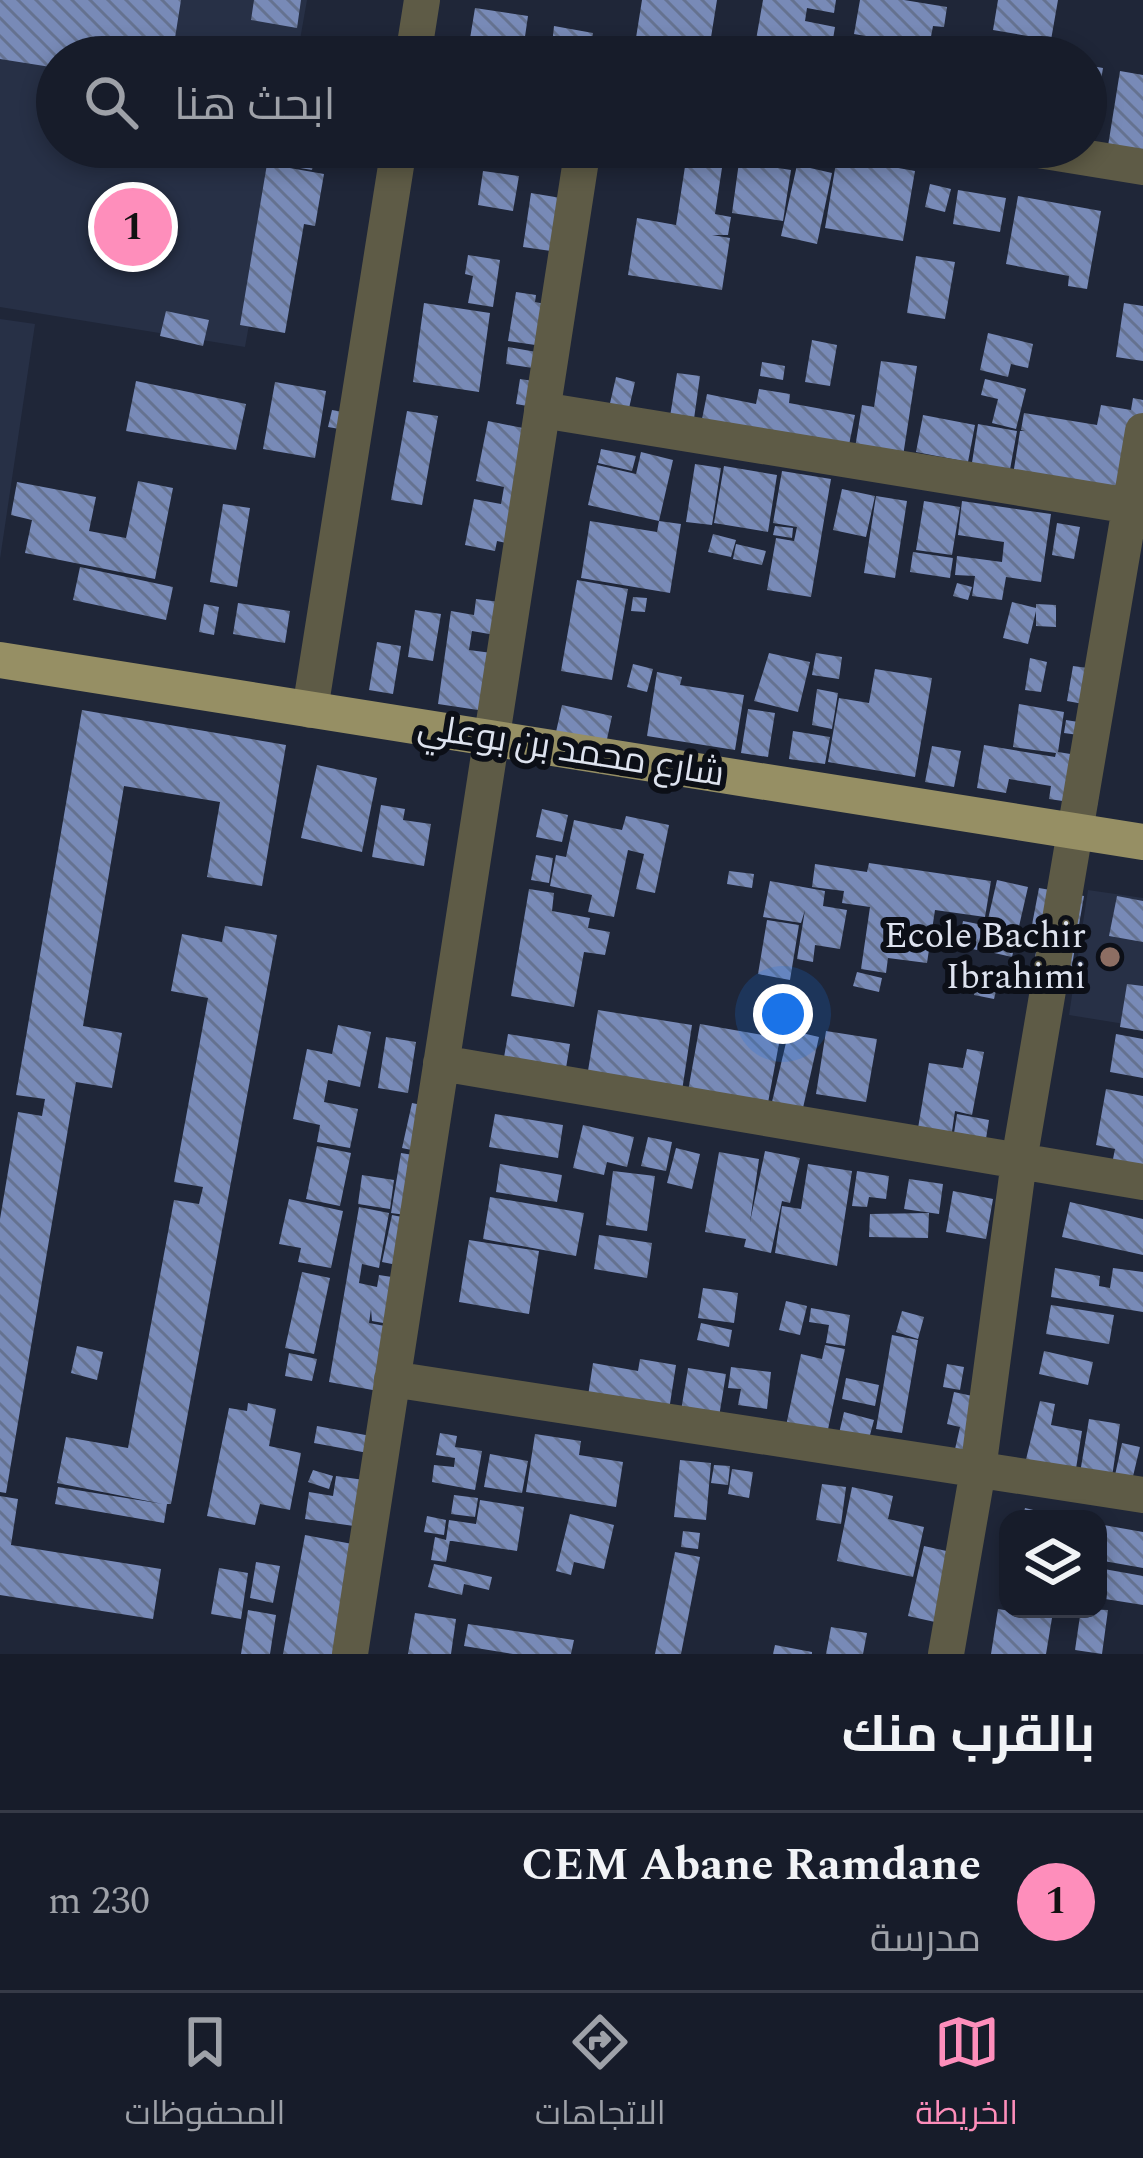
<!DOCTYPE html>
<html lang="ar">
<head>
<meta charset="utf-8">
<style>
	:root { --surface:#171c2a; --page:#242936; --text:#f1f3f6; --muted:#9ea1a8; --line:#363a47; --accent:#fe8ebb }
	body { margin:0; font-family:Spectral,Cairo,serif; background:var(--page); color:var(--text); direction:rtl }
	.controls { position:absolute; right:36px; bottom:36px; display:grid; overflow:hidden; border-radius:24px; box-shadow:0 6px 18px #0003 }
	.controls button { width:108px; height:108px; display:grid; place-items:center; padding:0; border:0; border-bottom:3px solid var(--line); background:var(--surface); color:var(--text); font:60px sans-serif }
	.you { position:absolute; left:783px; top:1014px; width:42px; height:42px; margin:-30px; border:9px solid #fff; border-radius:50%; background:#1a73e8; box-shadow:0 0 0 18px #1a73e833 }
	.badge { display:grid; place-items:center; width:78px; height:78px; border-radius:50%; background:var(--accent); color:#111; font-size:39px; font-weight:700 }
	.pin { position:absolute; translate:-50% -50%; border:6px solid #fff; box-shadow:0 3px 12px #0006 }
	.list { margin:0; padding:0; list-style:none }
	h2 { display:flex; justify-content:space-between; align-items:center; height:156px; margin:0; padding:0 48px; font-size:51px }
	h2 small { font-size:39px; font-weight:400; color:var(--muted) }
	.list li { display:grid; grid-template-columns:78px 1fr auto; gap:36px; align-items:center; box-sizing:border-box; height:180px; padding:0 48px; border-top:3px solid var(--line) }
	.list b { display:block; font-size:45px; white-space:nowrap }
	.list p { margin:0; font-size:39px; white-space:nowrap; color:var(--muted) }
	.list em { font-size:39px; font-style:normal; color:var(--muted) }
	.icon { flex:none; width:66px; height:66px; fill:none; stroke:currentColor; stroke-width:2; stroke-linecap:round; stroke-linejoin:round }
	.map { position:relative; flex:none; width:1143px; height:1654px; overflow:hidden; direction:ltr }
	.search { position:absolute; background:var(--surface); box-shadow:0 6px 18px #0003; left:36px; right:36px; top:36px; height:132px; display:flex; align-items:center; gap:30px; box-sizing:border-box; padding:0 42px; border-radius:66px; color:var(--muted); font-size:45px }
	.sheet { height:336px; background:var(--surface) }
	nav { display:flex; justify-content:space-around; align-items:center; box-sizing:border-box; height:168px; border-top:3px solid var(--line); background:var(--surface); font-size:33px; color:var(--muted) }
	nav a { display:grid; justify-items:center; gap:6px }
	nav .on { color:var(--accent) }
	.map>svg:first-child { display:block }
	.built { fill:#273046 }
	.building { fill:url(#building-back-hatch) }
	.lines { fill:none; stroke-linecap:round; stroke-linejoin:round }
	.minor { stroke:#5e5b46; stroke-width:36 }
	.major { stroke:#968f64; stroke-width:36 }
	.education-dot { fill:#8d6e63; stroke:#0c0f17; stroke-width:4.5 }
	.labels { text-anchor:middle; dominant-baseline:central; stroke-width:12; stroke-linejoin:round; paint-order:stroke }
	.street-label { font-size:36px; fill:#dee3ef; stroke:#0c0f17 }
	.poi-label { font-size:36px; fill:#dee3ef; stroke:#0c0f17; text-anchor:end }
</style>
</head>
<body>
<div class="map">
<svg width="1143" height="1654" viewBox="0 0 1143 1654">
	<defs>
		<pattern id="building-back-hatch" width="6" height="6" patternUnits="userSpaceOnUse" patternTransform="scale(3)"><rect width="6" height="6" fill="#788ab7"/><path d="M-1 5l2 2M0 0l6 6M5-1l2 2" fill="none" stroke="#657290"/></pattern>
	</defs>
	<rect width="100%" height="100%" fill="#1f2638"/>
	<!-- built -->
	<path class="built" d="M 0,0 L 307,0 L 297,57 L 57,57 L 57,147 L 281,147 L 245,347 L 0,307 Z
		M 0,319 L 35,324 L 0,559 Z
		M 1088,890 L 1143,898 L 1143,1027 L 1069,1015 Z"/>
	<!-- building -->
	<path class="building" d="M 0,0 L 181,0 L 172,57 L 57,57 L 57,68 L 0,59 Z
		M 254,0 L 301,0 L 297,28 L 251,20 Z
		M 642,0 L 717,0 L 708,56 L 635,44 Z
		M 763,0 L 836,0 L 834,13 L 807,8 L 805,21 L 835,27 L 830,57 L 753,57 Z
		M 860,0 L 904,0 L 947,7 L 944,27 L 933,26 L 929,47 L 854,34 Z
		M 998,0 L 1058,0 L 1051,40 L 993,30 Z
		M 475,8 L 528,16 L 522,57 L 467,57 Z
		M 554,26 L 593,33 L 590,51 L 552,45 Z
		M 310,43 L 334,47 L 333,57 L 307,57 Z
		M 983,43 L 1051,54 L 1051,57 L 981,57 Z
		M 848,44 L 911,55 L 911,57 L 845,57 Z
		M 551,48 L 598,54 L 598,57 L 550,57 Z
		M 1086,65 L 1103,68 L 1093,129 L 1086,128 Z
		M 1120,71 L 1143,75 L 1143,151 L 1108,146 Z
		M 273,147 L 317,147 L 312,170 L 270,163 Z
		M 452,147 L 484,147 L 481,164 L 450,158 Z
		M 487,147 L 523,147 L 521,160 L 486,155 Z
		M 542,147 L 581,147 L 579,158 L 541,151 Z
		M 688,147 L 725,148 L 715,214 L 731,217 L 728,235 L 712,235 L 730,238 L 722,290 L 628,275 L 637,218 L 676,225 Z
		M 837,157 L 915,171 L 903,241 L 825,228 Z
		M 739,162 L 791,170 L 783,221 L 732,213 Z
		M 267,164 L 324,174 L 315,226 L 304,224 L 285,333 L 240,325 Z
		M 797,165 L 832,173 L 817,244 L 781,236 Z
		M 483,171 L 519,176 L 513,211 L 478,205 Z
		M 930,184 L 951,189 L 945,212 L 925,207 Z
		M 958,190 L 1006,198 L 1000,232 L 953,224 Z
		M 531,193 L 573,200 L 565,253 L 523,247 Z
		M 1018,196 L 1101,211 L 1087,289 L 1068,286 L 1069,276 L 1006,264 Z
		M 468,255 L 500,260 L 493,307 L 468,303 L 473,276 L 465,274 Z
		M 916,256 L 955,262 L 945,319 L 907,313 Z
		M 516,292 L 536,295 L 535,302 L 555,306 L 549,347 L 508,341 Z
		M 424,303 L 490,313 L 479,392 L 413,382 Z
		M 1124,303 L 1143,306 L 1143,361 L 1116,357 Z
		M 166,311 L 209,320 L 203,346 L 160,336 Z
		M 988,333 L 1033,344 L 1028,368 L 1011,364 L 1008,377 L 980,370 Z
		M 812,340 L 837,345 L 830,386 L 805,382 Z
		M 508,347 L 548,354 L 546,370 L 506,364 Z
		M 881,361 L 917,366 L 903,456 L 854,454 L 862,405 L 874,407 Z
		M 762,362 L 785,366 L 783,380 L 760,376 Z
		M 677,373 L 700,376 L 693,426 L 669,423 Z
		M 616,377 L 635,382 L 627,417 L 608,412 Z
		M 520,379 L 560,385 L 556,411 L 516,404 Z
		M 985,379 L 1026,389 L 1016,429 L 992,423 L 998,399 L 981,395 Z
		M 136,381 L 246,404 L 236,450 L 126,431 Z
		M 275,382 L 326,391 L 315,458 L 263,449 Z
		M 759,389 L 790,394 L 789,403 L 855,415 L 847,455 L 700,429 L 707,394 L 756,404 Z
		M 1133,398 L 1143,400 L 1143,497 L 1013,475 L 1020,431 L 1025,431 L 1021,430 L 1024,413 L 1097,425 L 1101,405 L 1131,410 Z
		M 332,410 L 360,415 L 357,432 L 328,427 Z
		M 407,411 L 438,416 L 422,505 L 391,500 Z
		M 923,415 L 975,425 L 968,462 L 916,452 Z
		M 488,421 L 548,433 L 526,547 L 497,541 L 495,551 L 465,545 L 474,499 L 501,504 L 504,487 L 476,481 Z
		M 978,424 L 1017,431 L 1009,475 L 971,469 Z
		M 601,449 L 636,456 L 632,471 L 598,463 Z
		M 641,452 L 673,460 L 659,521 L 588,505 L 597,465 L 636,474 Z
		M 695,464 L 721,468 L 712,525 L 686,522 Z
		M 724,466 L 777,475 L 768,532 L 714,523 Z
		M 782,471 L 831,479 L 811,597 L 767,590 L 776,538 L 794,541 L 797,527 L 773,523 Z
		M 138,481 L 173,488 L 155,579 L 25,553 L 32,520 L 11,515 L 17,482 L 96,497 L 89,531 L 126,538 Z
		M 842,489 L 875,496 L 866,537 L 833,530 Z
		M 876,496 L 907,501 L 895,578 L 864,573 Z
		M 924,501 L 960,507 L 952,555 L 916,550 Z
		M 962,501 L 1051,514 L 1041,582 L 1006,577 L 1002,600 L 972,596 L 975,576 L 955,575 L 957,556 L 1002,562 L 1004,542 L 958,535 Z
		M 223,504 L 250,508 L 237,587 L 210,582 Z
		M 590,521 L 657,532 L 659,521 L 681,524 L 670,593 L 581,578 Z
		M 1057,523 L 1080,527 L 1074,559 L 1052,555 Z
		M 775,526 L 793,528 L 792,538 L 773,535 Z
		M 713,534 L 736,540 L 731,557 L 708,552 Z
		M 736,544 L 766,551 L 762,565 L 733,559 Z
		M 913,552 L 953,558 L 950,578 L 910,572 Z
		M 80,567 L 173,587 L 166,620 L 73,600 Z
		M 577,580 L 628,589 L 612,680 L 561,671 Z
		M 957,583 L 972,587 L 968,600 L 953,596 Z
		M 633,597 L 647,598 L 645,612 L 631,611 Z
		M 476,599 L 515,604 L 495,635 L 472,631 L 469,650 L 507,655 L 498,713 L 438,704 L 451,611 L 474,615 Z
		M 1012,602 L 1036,608 L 1036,604 L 1056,605 L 1056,627 L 1036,626 L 1036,611 L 1028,644 L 1003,638 Z
		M 238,603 L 290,611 L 285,643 L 233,634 Z
		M 204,604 L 219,607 L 214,635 L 199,632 Z
		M 415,610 L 441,614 L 433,661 L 408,657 Z
		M 377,642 L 401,646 L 393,694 L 369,690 Z
		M 769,653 L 810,662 L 798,712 L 754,701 Z
		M 816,653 L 842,657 L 839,679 L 812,675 Z
		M 1030,658 L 1047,662 L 1041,692 L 1025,690 Z
		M 633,664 L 653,669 L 647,692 L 627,687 Z
		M 1073,666 L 1095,669 L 1089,705 L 1067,701 Z
		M 875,669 L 932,678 L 915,777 L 828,762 L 839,698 L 869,703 Z
		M 657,672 L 682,677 L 680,685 L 744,695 L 735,750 L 647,736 Z
		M 817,689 L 838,693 L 832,729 L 812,725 Z
		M 1019,704 L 1064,712 L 1058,752 L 1083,756 L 1086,736 L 1064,733 L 1066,720 L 1109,727 L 1097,806 L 1049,799 L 1051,786 L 1009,779 L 1006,793 L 977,788 L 984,745 L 1055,757 L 1056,753 L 1013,747 Z
		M 562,705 L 612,716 L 604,753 L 554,741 Z
		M 748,709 L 775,713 L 768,757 L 741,753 Z
		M 82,710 L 286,745 L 262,886 L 207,877 L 220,802 L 124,786 L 83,1026 L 122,1033 L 112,1088 L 76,1082 L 6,1493 L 0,1492 L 0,1219 L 18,1112 L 42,1116 L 45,1099 L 16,1095 Z
		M 793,731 L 830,737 L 825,764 L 789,759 Z
		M 932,746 L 961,751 L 954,787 L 925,782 Z
		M 317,765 L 377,778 L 362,852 L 301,838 Z
		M 381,805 L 405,809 L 403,820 L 431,824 L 424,866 L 372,857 Z
		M 542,809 L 568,815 L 562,842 L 536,837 Z
		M 626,816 L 669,825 L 655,893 L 636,889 L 644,854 L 628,850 L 614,917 L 588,912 L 592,895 L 550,886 L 556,855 L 566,857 L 574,820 L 622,830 Z
		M 536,855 L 553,858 L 549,883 L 531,880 Z
		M 869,863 L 991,881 L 985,917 L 935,910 L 927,963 L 888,958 L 886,973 L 861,969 L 870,907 L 842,903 L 844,891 L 812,887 L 815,864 L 867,872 Z
		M 729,871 L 754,874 L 752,888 L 727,884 Z
		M 997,880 L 1028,887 L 1012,957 L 981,950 Z
		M 770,881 L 825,891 L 823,906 L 847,910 L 840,949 L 815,945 L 813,962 L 797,959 L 805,910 L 801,923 L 763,917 Z
		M 1039,888 L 1084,896 L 1071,971 L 1034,965 L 1037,945 L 1051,947 L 1053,933 L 1031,930 Z
		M 529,889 L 554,893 L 552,911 L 590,918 L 588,928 L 610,932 L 605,955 L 584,952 L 574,1007 L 511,996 Z
		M 1117,896 L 1143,901 L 1143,942 L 1109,936 Z
		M 767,920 L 799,925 L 790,980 L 758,974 Z
		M 963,921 L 983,925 L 977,950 L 958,946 Z
		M 225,926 L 277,935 L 171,1504 L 167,1504 L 164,1523 L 55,1504 L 58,1487 L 163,1504 L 57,1483 L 66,1437 L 128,1448 L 174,1200 L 199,1204 L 203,1187 L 174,1182 L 208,998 L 171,991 L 182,934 L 222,942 Z
		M 980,971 L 1000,975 L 994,999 L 974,995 Z
		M 857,972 L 882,978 L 879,992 L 853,986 Z
		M 1127,984 L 1143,986 L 1143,1031 L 1120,1027 Z
		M 598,1010 L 692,1025 L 680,1104 L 585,1089 Z
		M 700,1024 L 780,1038 L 765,1119 L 685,1108 Z
		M 338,1025 L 371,1032 L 360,1087 L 328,1080 L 324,1102 L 358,1109 L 350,1148 L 317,1142 L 320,1125 L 293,1119 L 307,1049 L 332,1054 Z
		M 789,1030 L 819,1037 L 798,1130 L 767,1123 Z
		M 826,1031 L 877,1039 L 866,1102 L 816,1094 Z
		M 508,1034 L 570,1044 L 563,1086 L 501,1075 Z
		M 1116,1034 L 1143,1039 L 1143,1078 L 1110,1072 Z
		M 386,1037 L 416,1042 L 408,1093 L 378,1088 Z
		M 967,1049 L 984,1052 L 972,1115 L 955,1111 L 950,1145 L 916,1140 L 929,1063 L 963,1068 Z
		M 1106,1089 L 1143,1096 L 1143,1175 L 1111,1169 L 1115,1149 L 1096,1145 Z
		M 412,1103 L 436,1108 L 426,1153 L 402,1148 Z
		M 495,1114 L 563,1125 L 558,1158 L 489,1147 Z
		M 957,1114 L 989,1120 L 984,1151 L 952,1146 Z
		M 583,1125 L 634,1137 L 627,1167 L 607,1162 L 604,1175 L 573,1168 Z
		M 648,1137 L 672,1142 L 666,1171 L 641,1166 Z
		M 317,1146 L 351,1153 L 340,1206 L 306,1199 Z
		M 676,1148 L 700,1154 L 692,1189 L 667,1183 Z
		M 765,1151 L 800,1158 L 790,1203 L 782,1201 L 771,1253 L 744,1247 L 746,1239 L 705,1232 L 719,1152 L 759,1159 L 750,1222 Z
		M 401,1153 L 431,1158 L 421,1217 L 391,1213 Z
		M 500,1164 L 562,1175 L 557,1202 L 496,1192 Z
		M 808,1164 L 852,1171 L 837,1266 L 775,1253 L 782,1206 L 801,1209 Z
		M 613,1171 L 655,1176 L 647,1231 L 606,1225 Z
		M 857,1171 L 889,1176 L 886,1199 L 869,1197 L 867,1207 L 852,1206 Z
		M 362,1175 L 394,1180 L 390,1209 L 358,1204 Z
		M 909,1179 L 943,1184 L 939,1214 L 904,1209 Z
		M 953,1191 L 993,1199 L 986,1239 L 946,1232 Z
		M 490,1197 L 584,1213 L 576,1256 L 483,1239 Z
		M 289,1199 L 343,1211 L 331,1268 L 298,1262 L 301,1248 L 279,1244 Z
		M 1070,1202 L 1143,1219 L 1143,1255 L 1062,1237 Z
		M 359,1207 L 389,1213 L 379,1268 L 362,1264 L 359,1283 L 377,1287 L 379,1275 L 411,1280 L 401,1326 L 372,1321 L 371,1309 L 369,1323 L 401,1329 L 389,1393 L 329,1382 Z
		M 929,1213 L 928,1238 L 869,1237 L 870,1214 Z
		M 392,1215 L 422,1221 L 412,1268 L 382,1262 Z
		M 599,1235 L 652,1243 L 647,1278 L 594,1269 Z
		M 469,1240 L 539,1251 L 529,1314 L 459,1302 Z
		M 1055,1268 L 1100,1276 L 1099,1286 L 1110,1288 L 1113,1268 L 1143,1272 L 1143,1312 L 1051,1297 Z
		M 302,1272 L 330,1278 L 314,1354 L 285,1348 Z
		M 703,1288 L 738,1293 L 734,1323 L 698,1318 Z
		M 786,1301 L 807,1306 L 800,1335 L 779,1330 Z
		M 1051,1305 L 1114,1315 L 1109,1344 L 1046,1334 Z
		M 811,1308 L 850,1315 L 845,1346 L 826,1343 L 829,1325 L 809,1322 Z
		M 902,1311 L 924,1317 L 918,1339 L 896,1332 Z
		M 701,1323 L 732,1330 L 729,1347 L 697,1340 Z
		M 892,1335 L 918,1340 L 902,1433 L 876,1429 Z
		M 825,1345 L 845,1349 L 827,1434 L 786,1426 L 801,1354 L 822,1359 Z
		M 77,1346 L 103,1352 L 97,1380 L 71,1373 Z
		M 1044,1351 L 1093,1362 L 1088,1385 L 1039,1374 Z
		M 289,1353 L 317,1359 L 312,1381 L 285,1376 Z
		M 640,1359 L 676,1365 L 667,1423 L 586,1409 L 593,1363 L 638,1371 Z
		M 947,1364 L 964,1367 L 960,1390 L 943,1387 Z
		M 731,1367 L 771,1372 L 767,1409 L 738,1405 L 741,1389 L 728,1388 Z
		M 688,1368 L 726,1374 L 717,1429 L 679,1423 Z
		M 846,1378 L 879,1385 L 875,1406 L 842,1399 Z
		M 954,1392 L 1000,1402 L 951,1467 L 960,1427 L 947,1424 Z
		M 1040,1401 L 1055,1404 L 1051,1425 L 1082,1431 L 1074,1481 L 1023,1472 Z
		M 248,1403 L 276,1409 L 269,1446 L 301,1453 L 290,1510 L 260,1504 L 255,1525 L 207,1516 L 229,1408 L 247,1411 Z
		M 844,1412 L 874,1420 L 866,1450 L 837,1442 Z
		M 1089,1419 L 1120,1424 L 1110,1490 L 1078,1485 Z
		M 317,1426 L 387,1439 L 384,1456 L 314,1443 Z
		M 440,1433 L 457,1436 L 455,1447 L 482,1451 L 475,1490 L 432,1482 L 434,1465 L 454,1467 L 455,1458 L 436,1455 Z
		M 535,1434 L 581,1441 L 579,1455 L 623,1462 L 616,1507 L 526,1492 Z
		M 1122,1443 L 1140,1447 L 1129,1493 L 1112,1489 Z
		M 490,1454 L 528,1461 L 522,1493 L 484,1487 Z
		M 680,1460 L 711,1463 L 706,1520 L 674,1517 Z
		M 714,1465 L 730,1466 L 728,1485 L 711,1483 Z
		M 732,1469 L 753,1472 L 749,1498 L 728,1494 Z
		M 313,1470 L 333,1476 L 329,1489 L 308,1482 Z
		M 336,1476 L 378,1482 L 354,1526 L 305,1519 L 309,1492 L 333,1496 Z
		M 822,1484 L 846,1487 L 841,1524 L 816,1520 Z
		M 852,1487 L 893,1496 L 888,1519 L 924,1527 L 913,1577 L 837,1561 Z
		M 454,1495 L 478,1498 L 475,1517 L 451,1514 Z
		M 0,1496 L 18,1499 L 11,1545 L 161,1569 L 153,1619 L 0,1595 Z
		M 480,1500 L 524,1507 L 517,1551 L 446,1540 L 450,1540 L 446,1562 L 431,1560 L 435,1537 L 446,1540 L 449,1520 L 476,1524 Z
		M 1025,1508 L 1050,1514 L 1049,1519 L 1022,1519 Z
		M 570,1514 L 614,1525 L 604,1569 L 574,1562 L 571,1575 L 556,1571 Z
		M 427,1516 L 446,1520 L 444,1535 L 424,1532 Z
		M 1098,1524 L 1143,1532 L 1143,1568 L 1098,1560 Z
		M 683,1531 L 700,1533 L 698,1549 L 681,1547 Z
		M 305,1535 L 368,1547 L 349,1654 L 283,1654 Z
		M 924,1546 L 978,1558 L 962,1628 L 908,1616 Z
		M 675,1552 L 700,1557 L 681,1654 L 655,1654 Z
		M 256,1562 L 280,1566 L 273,1603 L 250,1598 Z
		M 434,1564 L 492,1577 L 489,1590 L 464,1584 L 462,1595 L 428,1587 Z
		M 219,1568 L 248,1573 L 241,1619 L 211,1614 Z
		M 1104,1569 L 1143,1576 L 1143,1605 L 1099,1598 Z
		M 998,1609 L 1052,1618 L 1046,1654 L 991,1654 Z
		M 1081,1609 L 1108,1610 L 1102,1654 L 1075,1650 Z
		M 248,1610 L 276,1615 L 270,1654 L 241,1654 Z
		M 415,1613 L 456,1619 L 451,1654 L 408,1654 Z
		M 468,1624 L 574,1640 L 571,1654 L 513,1654 L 464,1646 Z
		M 831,1627 L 867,1633 L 863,1654 L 826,1654 Z
		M 775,1645 L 812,1652 L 812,1654 L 773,1654 Z"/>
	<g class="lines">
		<!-- minor -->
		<path class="minor" d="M 413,57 L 422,0
			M 1020,147 L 1143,167
			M 542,410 L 1143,508
			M 310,710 L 399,147
			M 441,1063 L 1143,1182
			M 392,1379 L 1143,1495
			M 350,1654 L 583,147
			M 946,1654 L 978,1470 L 1019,1161 L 1143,431"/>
		<!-- major -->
		<path class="major" d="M 0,660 L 1143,842"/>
	</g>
	<!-- markers -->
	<circle class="education-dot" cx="1110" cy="957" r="12"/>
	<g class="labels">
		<!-- street labels -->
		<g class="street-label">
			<text transform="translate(571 751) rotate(9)">شارع محمد بن بوعلي</text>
		</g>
		<!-- poi labels -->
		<g class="poi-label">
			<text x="1086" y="936">Ecole Bachir<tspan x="1086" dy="41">Ibrahimi</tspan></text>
		</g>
	</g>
</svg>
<div class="controls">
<button><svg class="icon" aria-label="layers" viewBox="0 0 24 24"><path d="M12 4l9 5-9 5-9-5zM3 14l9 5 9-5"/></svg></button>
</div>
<div class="you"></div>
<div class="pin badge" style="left:133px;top:227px">1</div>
<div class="search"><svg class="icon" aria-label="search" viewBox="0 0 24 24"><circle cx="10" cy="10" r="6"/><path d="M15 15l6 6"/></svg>ابحث هنا</div>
</div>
<section class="sheet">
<h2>بالقرب منك<small></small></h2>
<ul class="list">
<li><span class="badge">1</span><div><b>CEM Abane Ramdane</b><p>مدرسة</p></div><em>230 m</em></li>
</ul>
</section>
<nav>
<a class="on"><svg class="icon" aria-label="map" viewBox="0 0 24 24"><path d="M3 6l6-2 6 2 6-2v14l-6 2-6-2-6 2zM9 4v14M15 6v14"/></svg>الخريطة</a>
<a><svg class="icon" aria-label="directions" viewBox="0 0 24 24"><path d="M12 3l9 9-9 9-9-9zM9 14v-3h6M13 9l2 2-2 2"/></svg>الاتجاهات</a>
<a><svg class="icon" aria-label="saved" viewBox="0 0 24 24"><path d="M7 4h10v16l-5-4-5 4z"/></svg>المحفوظات</a>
</nav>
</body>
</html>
